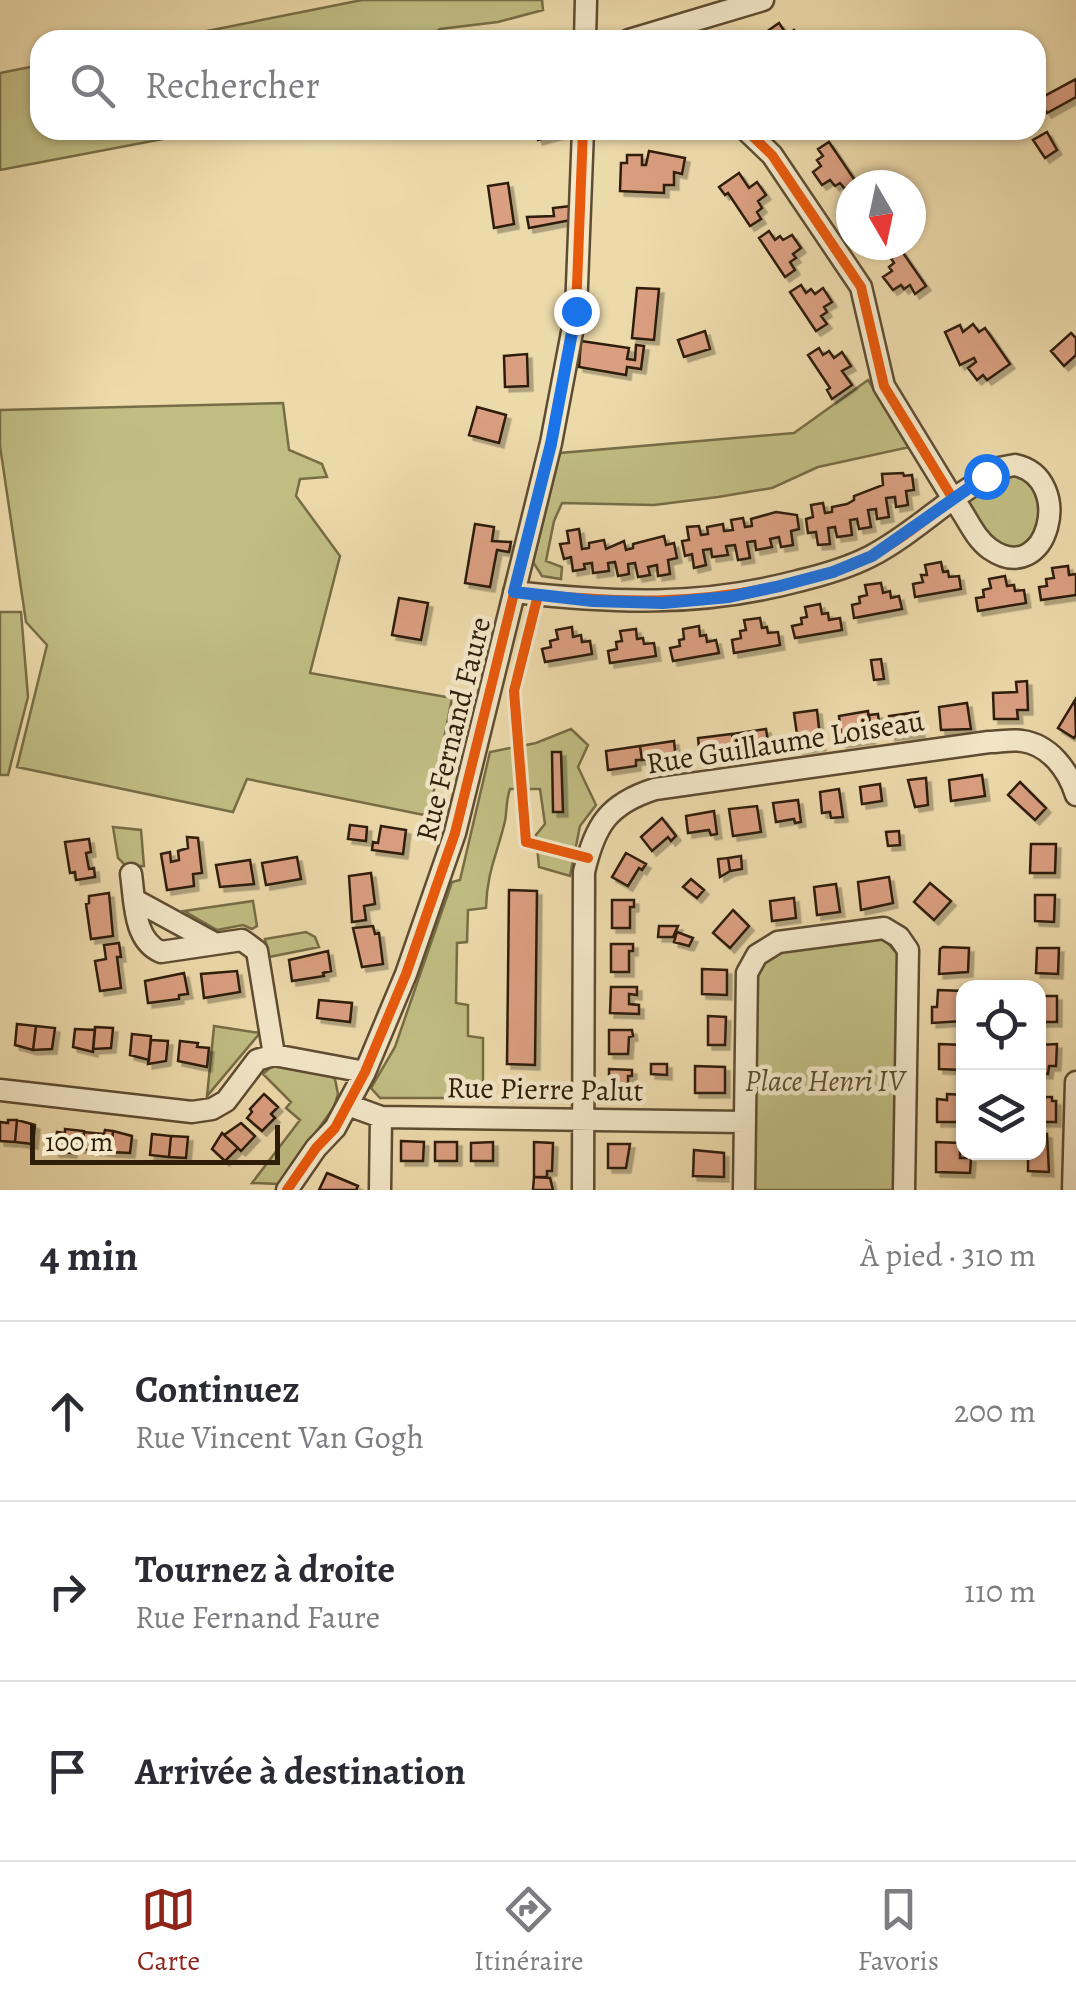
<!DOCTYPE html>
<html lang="fr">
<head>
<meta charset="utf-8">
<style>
	:root { --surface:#fff; --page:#f7f7f7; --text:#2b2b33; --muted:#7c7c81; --line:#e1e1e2; --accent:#8f2418 }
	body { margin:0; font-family:Alegreya,serif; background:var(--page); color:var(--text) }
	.controls { position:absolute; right:30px; bottom:30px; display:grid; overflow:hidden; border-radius:20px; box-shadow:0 2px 8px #0004 }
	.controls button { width:90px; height:90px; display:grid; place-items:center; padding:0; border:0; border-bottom:2px solid var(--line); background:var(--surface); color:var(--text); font:50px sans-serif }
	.compass { position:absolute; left:836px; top:170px; width:90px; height:90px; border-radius:50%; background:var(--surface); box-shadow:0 2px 8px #0004; rotate:171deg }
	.scale { position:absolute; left:30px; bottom:25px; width:250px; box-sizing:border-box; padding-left:10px; border:5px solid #2e1d09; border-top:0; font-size:28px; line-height:35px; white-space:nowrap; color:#2e1d09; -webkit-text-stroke:8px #f3e7c8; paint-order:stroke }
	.stop { position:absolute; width:30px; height:30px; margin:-22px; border:8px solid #1a73e8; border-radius:50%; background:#fff }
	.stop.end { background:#1a73e8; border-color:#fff; box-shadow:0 2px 10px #0008 }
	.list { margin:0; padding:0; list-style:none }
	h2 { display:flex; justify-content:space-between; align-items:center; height:130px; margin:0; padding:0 40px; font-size:42px }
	h2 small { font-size:32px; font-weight:400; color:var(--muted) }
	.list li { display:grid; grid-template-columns:65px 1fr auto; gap:30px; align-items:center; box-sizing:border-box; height:180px; padding:0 40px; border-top:2px solid var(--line) }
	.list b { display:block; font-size:38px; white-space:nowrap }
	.list p { margin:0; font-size:32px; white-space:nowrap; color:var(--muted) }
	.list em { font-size:32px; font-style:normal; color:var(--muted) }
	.icon { flex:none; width:55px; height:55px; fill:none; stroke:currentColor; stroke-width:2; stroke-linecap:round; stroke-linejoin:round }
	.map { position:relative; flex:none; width:1076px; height:1190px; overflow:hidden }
	.search { position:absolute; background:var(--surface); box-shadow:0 2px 8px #0004; left:30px; right:30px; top:30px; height:110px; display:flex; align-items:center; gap:25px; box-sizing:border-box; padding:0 35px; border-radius:30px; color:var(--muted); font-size:38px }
	.sheet { height:670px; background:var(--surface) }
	nav { display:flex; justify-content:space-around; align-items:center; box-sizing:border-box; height:140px; border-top:2px solid var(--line); background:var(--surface); font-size:28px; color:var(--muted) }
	nav a { display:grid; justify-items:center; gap:5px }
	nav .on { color:var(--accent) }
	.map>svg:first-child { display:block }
	.green { fill:#c0bd83; stroke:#776d46; stroke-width:2.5 }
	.building { fill:#da9f81; stroke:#2e1d09; stroke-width:2.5; filter:url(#shadow) }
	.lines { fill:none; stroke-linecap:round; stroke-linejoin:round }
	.minor-casing { stroke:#5e4c32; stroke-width:25 }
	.minor { stroke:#f3e7c8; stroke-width:20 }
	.cycleway-casing { stroke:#f3e7c8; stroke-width:16 }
	.cycleway { stroke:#e8590c; stroke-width:10 }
	.route { stroke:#1a73e8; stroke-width:12 }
	.labels { text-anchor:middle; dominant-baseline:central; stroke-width:9; stroke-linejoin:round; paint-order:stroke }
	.street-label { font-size:30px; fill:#2e1d09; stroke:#f3e7c8 }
	.park-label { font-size:30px; font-style:italic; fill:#5a4d2e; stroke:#f3e7c8 }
</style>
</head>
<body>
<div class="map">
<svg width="1076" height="1190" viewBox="0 0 1076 1190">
	<defs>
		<filter id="shadow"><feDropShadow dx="4.5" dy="4.5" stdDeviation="0" flood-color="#0004"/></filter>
	</defs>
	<rect width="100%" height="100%" fill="#eddaab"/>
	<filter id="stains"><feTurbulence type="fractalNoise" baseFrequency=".002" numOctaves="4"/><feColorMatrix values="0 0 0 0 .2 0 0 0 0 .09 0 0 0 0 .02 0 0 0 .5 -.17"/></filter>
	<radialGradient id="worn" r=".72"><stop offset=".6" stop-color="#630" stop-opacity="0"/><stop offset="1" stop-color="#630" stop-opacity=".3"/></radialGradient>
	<!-- green -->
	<path class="green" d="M 362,0 L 542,0 L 543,10 L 498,22 L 440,29 L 424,40 L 162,40 Z
		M 40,65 L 40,130 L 210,130 L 0,170 L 0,73 Z
		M 868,380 L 910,447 L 818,467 L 772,488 L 718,497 L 654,505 L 562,503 L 554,521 L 546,561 L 562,567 L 561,579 L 542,576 L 533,562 L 560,453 L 794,433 Z
		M 283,403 L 289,450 L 322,464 L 327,477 L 300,479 L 296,496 L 340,556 L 310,673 L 452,698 L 429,816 L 247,779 L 233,812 L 17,767 L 47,645 L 26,622 L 0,446 L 0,410 Z
		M 1022,473 L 1056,517 L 1017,550 C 989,542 980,524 966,499 L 998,478 Z
		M 0,612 L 21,612 L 28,697 L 8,775 L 0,775 Z
		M 571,729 L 588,745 L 578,767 L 596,805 L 580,826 L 570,876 L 539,867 L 536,835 L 545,824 L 540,789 L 510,789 C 506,800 507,810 505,821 C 497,855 487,871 486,908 L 468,910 L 467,942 L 457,943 L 456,1003 L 468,1005 L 468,1036 L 483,1038 L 483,1098 L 380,1098 L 371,1088 L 395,1047 L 452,882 L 460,880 L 490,752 L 536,743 Z
		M 113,827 L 141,830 L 144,866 L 126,866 L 118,858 Z
		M 253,901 L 257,926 L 252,929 L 243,925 L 217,930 L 184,911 Z
		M 306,932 L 315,937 L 319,947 L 269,957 L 265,939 Z
		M 883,938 L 899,956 L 895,1190 L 752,1190 L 754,972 L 775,950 Z
		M 214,1026 L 260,1033 L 207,1096 L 214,1027 Z
		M 273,1065 L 327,1074 L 335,1079 L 338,1094 L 334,1107 L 279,1184 L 252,1183 L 300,1120 L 286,1108 L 291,1102 L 263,1074 Z"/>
	<!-- building -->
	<path class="building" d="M 779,23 L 787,35 L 794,30 L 801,40 L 772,40 L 775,38 L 769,30 Z
		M 1076,79 L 1076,97 L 1047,113 L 1039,99 Z
		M 536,130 L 567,130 L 568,132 L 538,140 Z
		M 1047,132 L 1057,150 L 1045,158 L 1033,140 Z
		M 829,142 L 856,182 L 845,189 L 840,183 L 835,186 L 830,180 L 822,185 L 813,172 L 821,166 L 817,160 L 823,156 L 818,149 Z
		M 649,151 L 685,158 L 682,174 L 674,172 L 674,185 L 664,185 L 664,193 L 620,191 L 621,163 L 627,163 L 627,155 L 642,155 L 642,165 L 646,165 Z
		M 739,173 L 749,188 L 757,182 L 766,195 L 758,201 L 762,208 L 757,212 L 761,219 L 750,226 L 728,193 L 725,195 L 719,187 Z
		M 508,183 L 514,224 L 494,228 L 488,186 Z
		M 571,206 L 571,220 L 529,228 L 527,217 L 554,216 L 553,208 Z
		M 769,231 L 775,240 L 780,236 L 783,240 L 792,235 L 801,248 L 793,254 L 796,258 L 790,262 L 795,270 L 785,277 L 759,238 Z
		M 899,247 L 926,286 L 915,294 L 910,285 L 904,289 L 901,285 L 893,290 L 883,277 L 892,271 L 889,267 L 894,263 L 889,255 Z
		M 801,285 L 806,293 L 811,289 L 815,294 L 823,288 L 832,302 L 824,307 L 827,312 L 821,316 L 827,324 L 816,331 L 790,292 Z
		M 637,288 L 659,289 L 654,340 L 632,338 Z
		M 973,324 L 979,332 L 985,328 L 1010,364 L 987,380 L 983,375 L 977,380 L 968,368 L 976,362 L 974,358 L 960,365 L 945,332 L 960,325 L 963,332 Z
		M 705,331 L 710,349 L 684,357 L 678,340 Z
		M 1071,333 L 1076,338 L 1076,355 L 1064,366 L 1051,351 Z
		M 581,341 L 629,348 L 627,359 L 635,360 L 636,345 L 644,346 L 641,369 L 627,367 L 626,375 L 579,367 Z
		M 819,348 L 823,355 L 829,351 L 834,358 L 842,352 L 851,366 L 842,371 L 852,385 L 832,399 L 827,390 L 830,388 L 808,355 Z
		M 527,354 L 528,386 L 505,387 L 504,356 Z
		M 477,407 L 506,415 L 499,443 L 469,435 Z
		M 903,473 L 904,476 L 912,475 L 914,490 L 906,491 L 908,505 L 896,507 L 895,497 L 886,498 L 889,517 L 877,519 L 876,509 L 868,510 L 871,527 L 859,529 L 857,519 L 850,520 L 852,535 L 837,537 L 835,527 L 828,528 L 830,544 L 818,545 L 816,532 L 808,533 L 806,519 L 813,517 L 811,505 L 823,503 L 825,513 L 832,512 L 832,507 L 847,504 L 854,500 L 854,496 L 883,485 L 882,474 Z
		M 776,512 L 797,515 L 799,529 L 791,531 L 793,545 L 781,547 L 779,537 L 770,539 L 772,547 L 756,550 L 755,541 L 747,542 L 750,558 L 738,560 L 735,545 L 726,546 L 728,555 L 712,557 L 711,549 L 703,550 L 706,565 L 694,568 L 692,554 L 685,556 L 682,541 L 689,540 L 687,527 L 699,526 L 701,535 L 708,534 L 707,527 L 723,524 L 724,531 L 733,530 L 731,520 L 743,518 L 745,527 L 752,526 L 751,519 Z
		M 475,524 L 494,527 L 492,541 L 511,542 L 509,552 L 497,550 L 490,587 L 465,583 Z
		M 579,529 L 582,549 L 589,548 L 589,543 L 604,540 L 606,549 L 624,541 L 626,550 L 633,548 L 633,544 L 664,536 L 666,545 L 674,543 L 677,558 L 668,560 L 670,574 L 658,576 L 657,565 L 648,567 L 650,575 L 638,577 L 635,563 L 628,564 L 629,574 L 618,576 L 615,562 L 608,563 L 609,571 L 593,573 L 592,563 L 584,564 L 585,569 L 573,571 L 571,557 L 564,559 L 560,544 L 569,543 L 567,531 Z
		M 941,562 L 943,572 L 948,571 L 949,577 L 959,576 L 961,589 L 915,597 L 913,584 L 923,582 L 921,575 L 927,575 L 925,565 Z
		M 1068,566 L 1069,575 L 1076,574 L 1076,595 L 1041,600 L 1039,587 L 1047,586 L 1046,579 L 1054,578 L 1052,568 Z
		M 1005,576 L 1007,586 L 1014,585 L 1015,591 L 1024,590 L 1026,603 L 978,611 L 976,598 L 984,597 L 983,590 L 991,588 L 989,579 Z
		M 881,583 L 883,593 L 890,591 L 891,598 L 899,596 L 902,609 L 854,618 L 852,605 L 860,603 L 859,597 L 867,595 L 865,585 Z
		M 399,598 L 428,603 L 421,640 L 392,635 Z
		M 820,604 L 822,614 L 828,613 L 829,620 L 840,618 L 842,630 L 795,638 L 792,626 L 802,624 L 801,618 L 807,617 L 805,607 Z
		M 760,618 L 762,628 L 767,627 L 768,633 L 778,632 L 780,645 L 734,653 L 732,640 L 741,638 L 740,631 L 746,630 L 744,620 Z
		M 699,626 L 700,636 L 706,635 L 707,642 L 716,640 L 719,653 L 673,661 L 670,648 L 680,646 L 679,640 L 684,639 L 683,629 Z
		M 572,627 L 573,637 L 581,635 L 582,642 L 590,641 L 592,654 L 545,662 L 542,649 L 551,647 L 550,641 L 558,639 L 556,630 Z
		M 636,629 L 637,639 L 643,638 L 644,644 L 654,643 L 656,656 L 610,663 L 608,651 L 617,649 L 616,642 L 622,641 L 620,631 Z
		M 881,659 L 884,679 L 874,680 L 871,660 Z
		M 1027,681 L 1028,710 L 1017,710 L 1018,719 L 994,719 L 993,693 L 1017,692 L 1016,682 Z
		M 1075,700 L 1076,735 L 1074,738 L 1058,728 Z
		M 967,703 L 971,729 L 941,730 L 939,707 Z
		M 817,710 L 821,746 L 799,749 L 794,713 Z
		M 868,711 L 871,739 L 842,743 L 839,716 Z
		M 918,712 L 920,733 L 891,736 L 889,716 Z
		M 878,714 L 880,731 L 871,733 L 869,715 Z
		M 766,729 L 769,748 L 741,752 L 740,747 L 734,748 L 732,734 Z
		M 732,734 L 734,748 L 728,748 L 729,753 L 700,757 L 698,738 Z
		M 674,741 L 676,760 L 649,764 L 648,759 L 642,760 L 640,746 Z
		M 640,746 L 642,760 L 636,760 L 636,766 L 608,770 L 606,751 Z
		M 552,752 L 561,752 L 563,812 L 553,812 Z
		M 982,775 L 985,796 L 951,801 L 949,780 Z
		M 926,778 L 928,805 L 915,807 L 908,780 Z
		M 1020,782 L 1046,808 L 1035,820 L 1008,795 Z
		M 880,784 L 882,801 L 862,804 L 860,787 Z
		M 839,789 L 843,817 L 831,818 L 830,812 L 822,813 L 820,792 Z
		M 798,800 L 801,822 L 795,823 L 794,819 L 776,822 L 773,803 Z
		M 757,806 L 761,832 L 733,836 L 729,809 Z
		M 714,811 L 717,834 L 711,835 L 709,830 L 688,833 L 686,816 Z
		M 662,818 L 676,836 L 671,841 L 668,837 L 652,851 L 641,837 Z
		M 350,825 L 367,827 L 366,841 L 348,839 Z
		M 381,826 L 406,830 L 403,854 L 372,850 L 373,842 L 378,843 Z
		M 899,831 L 900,845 L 888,846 L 886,832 Z
		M 187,837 L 198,838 L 202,873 L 193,874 L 194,886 L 167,890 L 161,854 L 170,852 L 171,862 L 179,860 L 178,851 L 188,848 Z
		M 89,839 L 91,852 L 86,853 L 89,869 L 94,868 L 95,877 L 76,880 L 75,872 L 70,873 L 65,842 Z
		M 1031,844 L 1056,844 L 1055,873 L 1030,873 Z
		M 626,853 L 646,864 L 642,870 L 639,868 L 628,886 L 612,877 Z
		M 741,856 L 742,869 L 730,871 L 728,858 Z
		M 297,857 L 301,879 L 266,885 L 262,863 Z
		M 728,858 L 730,871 L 720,877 L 718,859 Z
		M 250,860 L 254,884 L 220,887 L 216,865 Z
		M 371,873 L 375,904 L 364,906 L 366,920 L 352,922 L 349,876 Z
		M 889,877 L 893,903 L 861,910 L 858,882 Z
		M 691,879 L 704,890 L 697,898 L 683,887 Z
		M 930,883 L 951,901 L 934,920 L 914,902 Z
		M 836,884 L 840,912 L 817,915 L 814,887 Z
		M 509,890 L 537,891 L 535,1065 L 507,1064 Z
		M 109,893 L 113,936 L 91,939 L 86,904 L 89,903 L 89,896 Z
		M 1035,895 L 1055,895 L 1054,922 L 1035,921 Z
		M 794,898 L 796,918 L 772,921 L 770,901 Z
		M 612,900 L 634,900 L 634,907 L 630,907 L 630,928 L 612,928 Z
		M 733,910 L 749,926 L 730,948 L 713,933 Z
		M 373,926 L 375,934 L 379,933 L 383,964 L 362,967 L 353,928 Z
		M 659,926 L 678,926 L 673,937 L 658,937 Z
		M 677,932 L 693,938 L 689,946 L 674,942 Z
		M 119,943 L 121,957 L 117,957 L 121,988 L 100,991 L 95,961 L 106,959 L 104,945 Z
		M 611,944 L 633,944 L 633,951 L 629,951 L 629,972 L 611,972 Z
		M 943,947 L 969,948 L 968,972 L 939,974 L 940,949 Z
		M 1037,948 L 1059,948 L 1058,974 L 1036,973 Z
		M 328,951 L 331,971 L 323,973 L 324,976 L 292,981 L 289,960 Z
		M 702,969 L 727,970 L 727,995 L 702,994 Z
		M 237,971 L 240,992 L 204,998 L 201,974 Z
		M 184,973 L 188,994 L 179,995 L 179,999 L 148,1003 L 145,981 Z
		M 611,987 L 637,987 L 637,995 L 629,994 L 629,1004 L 639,1005 L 639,1014 L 610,1013 Z
		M 938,990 L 964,991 L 963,1021 L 932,1023 L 932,1007 L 937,1007 Z
		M 1039,996 L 1057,996 L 1057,1022 L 1038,1022 Z
		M 319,1000 L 352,1003 L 350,1022 L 317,1018 Z
		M 708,1016 L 726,1017 L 725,1045 L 708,1045 Z
		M 17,1024 L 36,1026 L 33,1050 L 15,1045 Z
		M 36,1026 L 55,1028 L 52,1049 L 33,1050 Z
		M 95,1027 L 113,1028 L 111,1048 L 93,1049 Z
		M 75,1029 L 95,1030 L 93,1052 L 73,1047 Z
		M 609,1030 L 632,1030 L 633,1036 L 629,1037 L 628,1054 L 609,1054 Z
		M 132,1034 L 151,1036 L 149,1060 L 130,1055 Z
		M 151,1040 L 168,1041 L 166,1061 L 148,1064 Z
		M 180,1041 L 198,1043 L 197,1047 L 209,1048 L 207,1067 L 178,1061 Z
		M 939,1044 L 963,1045 L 962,1070 L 939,1069 Z
		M 1057,1044 L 1056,1066 L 1049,1066 L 1048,1074 L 1038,1073 L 1038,1045 Z
		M 651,1064 L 667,1064 L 667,1075 L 651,1074 Z
		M 695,1066 L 725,1067 L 725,1093 L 695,1093 Z
		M 609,1069 L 632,1070 L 632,1076 L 628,1076 L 628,1095 L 609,1095 Z
		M 264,1094 L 278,1107 L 271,1114 L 275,1118 L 262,1131 L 247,1118 L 252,1112 L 250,1109 Z
		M 947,1094 L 964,1095 L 960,1122 L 937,1122 L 937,1099 L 947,1100 Z
		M 1038,1097 L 1052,1097 L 1052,1101 L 1056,1101 L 1056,1122 L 1038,1122 Z
		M 8,1120 L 17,1120 L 15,1142 L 0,1141 L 0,1122 L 8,1123 Z
		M 17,1120 L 35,1125 L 33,1144 L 15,1142 Z
		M 241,1123 L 255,1136 L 241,1151 L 224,1135 Z
		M 65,1129 L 84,1131 L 83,1148 L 72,1147 L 72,1153 L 55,1152 L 57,1132 L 65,1133 Z
		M 105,1130 L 113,1131 L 111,1152 L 82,1149 L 84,1132 L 104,1134 Z
		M 113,1131 L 132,1136 L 130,1153 L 111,1152 Z
		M 222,1133 L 238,1148 L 225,1161 L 212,1149 Z
		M 152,1134 L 171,1136 L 169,1157 L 150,1155 Z
		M 1038,1134 L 1047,1134 L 1049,1172 L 1028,1171 L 1028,1152 L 1038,1152 Z
		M 171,1136 L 188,1137 L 186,1158 L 169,1157 Z
		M 401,1141 L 424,1142 L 423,1161 L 401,1161 Z
		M 435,1142 L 457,1142 L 457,1161 L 435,1161 Z
		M 493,1142 L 493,1161 L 471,1161 L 471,1143 Z
		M 534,1142 L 553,1143 L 552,1171 L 547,1171 L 547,1177 L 534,1177 Z
		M 936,1142 L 960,1143 L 960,1158 L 971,1158 L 970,1173 L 936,1172 Z
		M 608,1144 L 630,1144 L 626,1168 L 608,1168 Z
		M 694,1150 L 724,1153 L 724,1177 L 693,1176 Z
		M 327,1173 L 358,1186 L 356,1190 L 319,1190 Z
		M 534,1177 L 550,1178 L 553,1190 L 533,1190 Z"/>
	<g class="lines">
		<!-- minor casing -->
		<g class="minor-casing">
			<path id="minor" d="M 585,40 L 586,0
				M 629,40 L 763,0
				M 1015,465 C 1076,478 1048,589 990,549 C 973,537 966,514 953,499 L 999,468 Z
				M 514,592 C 613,603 700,607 798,581 C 823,575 848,568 871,556 C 900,541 927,518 953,499 L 884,386 L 861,287 L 772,155 L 746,130
				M 131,874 C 135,901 133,940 161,952 L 242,940 L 257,951 L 274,1055
				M 135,900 L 214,943
				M 0,1090 L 192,1112 L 212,1109 L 226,1101 L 257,1060 L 274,1055 L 365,1072
				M 348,1105 L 381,1117 L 743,1122
				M 287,1190 L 316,1148 L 335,1128 L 365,1072 L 406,974 L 455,833 L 551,443 L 576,311 L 583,130
				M 380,1190 L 381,1117
				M 583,1190 L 584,872 C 595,825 608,804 655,789 L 989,742 C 999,742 1012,739 1022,741 C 1050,745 1068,770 1076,795
				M 744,1190 L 747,973 L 757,955 L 778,942 L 884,928 L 899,937 L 908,950 L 904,1190
				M 1073,1190 L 1076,1082"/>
		</g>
		<!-- minor -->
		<use href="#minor" class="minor"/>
		<!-- cycleway casing -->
		<g class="cycleway-casing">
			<path id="cycleway" d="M 514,592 C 613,603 700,607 798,581 C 823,575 848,568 871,556 C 900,541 927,518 953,499 L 884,386 L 861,287 L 772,155 L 746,130
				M 538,595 L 514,691 L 526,842 L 588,858
				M 287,1190 L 316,1148 L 335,1128 L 365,1072 L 406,974 L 455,833 L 551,443 L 576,311 L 583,130"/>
		</g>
		<!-- cycleway -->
		<use href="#cycleway" class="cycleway"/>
	</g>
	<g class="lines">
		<!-- route -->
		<path class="route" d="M 576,311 L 551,444 L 514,592 L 593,601 L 663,603 L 729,597 L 780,586 L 833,572 L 872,556 L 986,476"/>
	</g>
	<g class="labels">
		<!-- street labels -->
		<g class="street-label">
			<text transform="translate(453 729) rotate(-76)">Rue Fernand Faure</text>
			<text transform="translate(785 742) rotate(-9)">Rue Guillaume Loiseau</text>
			<text transform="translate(545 1089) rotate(1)">Rue Pierre Palut</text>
		</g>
		<!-- park labels -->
		<g class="park-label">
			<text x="825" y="1081">Place Henri IV</text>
		</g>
	</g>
	<rect width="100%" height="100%" filter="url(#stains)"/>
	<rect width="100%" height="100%" fill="url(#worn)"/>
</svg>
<div class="controls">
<button><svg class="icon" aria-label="locate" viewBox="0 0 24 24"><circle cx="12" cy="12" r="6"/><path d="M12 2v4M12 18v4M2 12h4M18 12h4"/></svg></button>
<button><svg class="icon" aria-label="layers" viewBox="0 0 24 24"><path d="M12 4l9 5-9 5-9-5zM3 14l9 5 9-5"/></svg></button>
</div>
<svg class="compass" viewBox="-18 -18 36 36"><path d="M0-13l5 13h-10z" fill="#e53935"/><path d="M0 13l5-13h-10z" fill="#7c7c81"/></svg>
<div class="scale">100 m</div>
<div class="stop" style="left:986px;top:476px"></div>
<div class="stop end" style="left:576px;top:311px"></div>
<div class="search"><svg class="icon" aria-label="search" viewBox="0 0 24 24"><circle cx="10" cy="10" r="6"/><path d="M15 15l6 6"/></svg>Rechercher</div>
</div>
<section class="sheet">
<h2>4 min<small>À pied · 310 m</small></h2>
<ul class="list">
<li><svg class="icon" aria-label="ahead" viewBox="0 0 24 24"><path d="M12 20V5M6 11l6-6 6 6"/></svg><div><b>Continuez</b><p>Rue Vincent Van Gogh</p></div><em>200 m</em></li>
<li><svg class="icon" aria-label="right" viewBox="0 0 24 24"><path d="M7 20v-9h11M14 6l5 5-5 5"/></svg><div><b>Tournez à droite</b><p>Rue Fernand Faure</p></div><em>110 m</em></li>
<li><svg class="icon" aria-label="arrive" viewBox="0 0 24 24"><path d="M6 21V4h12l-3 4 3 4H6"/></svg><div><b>Arrivée à destination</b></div></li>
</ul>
</section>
<nav>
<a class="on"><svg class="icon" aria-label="map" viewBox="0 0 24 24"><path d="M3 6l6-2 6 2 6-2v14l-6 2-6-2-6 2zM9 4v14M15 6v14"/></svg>Carte</a>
<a><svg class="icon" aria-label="directions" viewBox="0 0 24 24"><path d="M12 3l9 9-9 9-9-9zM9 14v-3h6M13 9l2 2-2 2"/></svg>Itinéraire</a>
<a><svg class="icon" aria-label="saved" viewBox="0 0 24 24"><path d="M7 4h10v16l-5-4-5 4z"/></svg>Favoris</a>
</nav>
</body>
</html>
